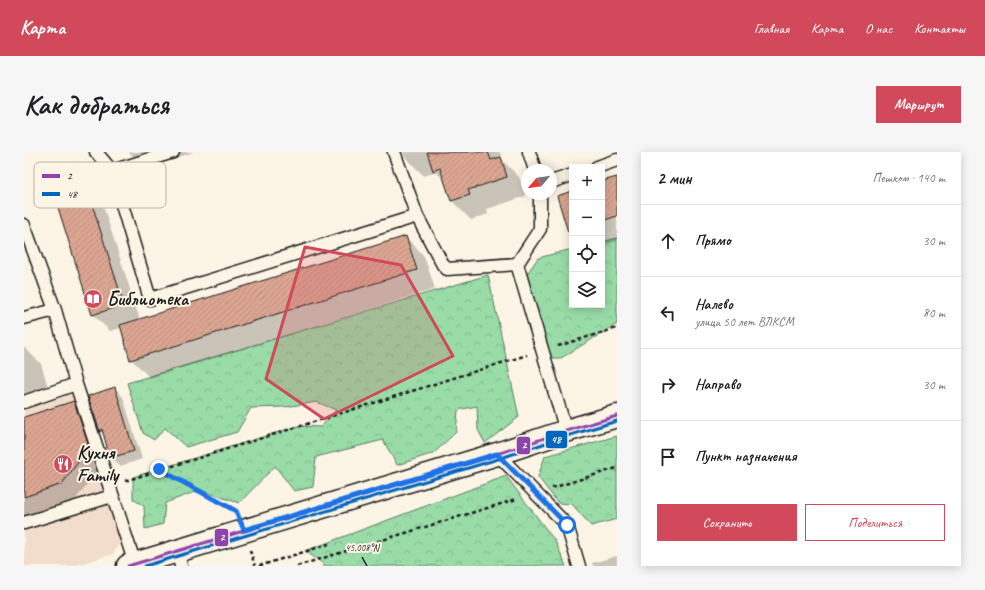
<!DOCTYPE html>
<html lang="ru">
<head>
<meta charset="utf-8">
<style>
	:root { --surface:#fff; --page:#f6f6f6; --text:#202124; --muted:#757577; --line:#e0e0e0; --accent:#d1495b }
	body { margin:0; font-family:Caveat,sans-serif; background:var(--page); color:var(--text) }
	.controls { position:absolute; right:12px; top:12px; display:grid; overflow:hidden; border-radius:0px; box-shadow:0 2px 10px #0003 }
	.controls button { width:36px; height:36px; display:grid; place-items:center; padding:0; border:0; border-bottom:1px solid var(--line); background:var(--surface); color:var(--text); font:20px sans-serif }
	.compass { position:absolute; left:497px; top:12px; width:36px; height:36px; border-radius:50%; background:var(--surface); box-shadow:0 2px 10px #0003; rotate:241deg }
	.stop { position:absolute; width:12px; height:12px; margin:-9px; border:3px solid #1a73e8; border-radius:50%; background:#fff }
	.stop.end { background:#1a73e8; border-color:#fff; box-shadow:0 1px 4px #0008 }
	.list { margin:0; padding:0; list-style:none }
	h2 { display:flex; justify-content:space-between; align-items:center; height:52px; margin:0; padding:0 16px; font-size:17px }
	h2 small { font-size:13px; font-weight:400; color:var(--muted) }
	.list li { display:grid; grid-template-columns:26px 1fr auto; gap:12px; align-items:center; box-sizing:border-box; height:72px; padding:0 16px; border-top:1px solid var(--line) }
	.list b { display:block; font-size:15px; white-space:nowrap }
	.list p { margin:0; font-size:13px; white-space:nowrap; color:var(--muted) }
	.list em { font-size:13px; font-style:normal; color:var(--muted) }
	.actions { display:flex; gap:8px; padding:12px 16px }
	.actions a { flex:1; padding:9px 0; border:1px solid var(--accent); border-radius:0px; text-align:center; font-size:14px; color:var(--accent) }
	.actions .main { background:var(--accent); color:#fff }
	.icon { flex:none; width:22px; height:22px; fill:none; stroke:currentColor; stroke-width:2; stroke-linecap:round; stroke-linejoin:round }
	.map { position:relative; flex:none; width:593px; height:414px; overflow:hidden; border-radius:0px }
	header { display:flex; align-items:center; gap:24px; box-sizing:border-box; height:56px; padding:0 20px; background:var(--accent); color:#fff }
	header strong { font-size:19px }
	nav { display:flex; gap:22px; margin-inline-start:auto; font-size:14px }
	.intro { display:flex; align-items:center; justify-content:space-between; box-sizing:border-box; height:96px; padding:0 24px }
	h1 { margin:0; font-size:28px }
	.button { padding:10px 18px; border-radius:0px; background:var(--accent); color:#fff; font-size:14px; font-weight:700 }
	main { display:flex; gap:24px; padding:0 24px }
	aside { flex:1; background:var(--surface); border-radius:0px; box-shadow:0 2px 10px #0003 }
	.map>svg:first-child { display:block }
	.built { fill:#f2ddcc }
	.forest { fill:url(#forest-crowns); stroke:#5a7c62 }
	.shadow { fill:#0003 }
	.building { fill:url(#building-hatch); stroke:#1c1c1c }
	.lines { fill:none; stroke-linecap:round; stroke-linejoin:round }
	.service-casing { stroke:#1c1c1c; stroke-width:15 }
	.tertiary-casing { stroke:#1c1c1c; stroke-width:25 }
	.path { stroke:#1c1c1c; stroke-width:2.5; stroke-dasharray:4 3; stroke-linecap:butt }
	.service { stroke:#fcf5e5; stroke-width:12 }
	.tertiary { stroke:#fcf5e5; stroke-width:22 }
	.bus-1-casing { stroke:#fcf5e5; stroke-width:6 }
	.bus-2-casing { stroke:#fcf5e5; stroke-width:6 }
	.bus-1 { stroke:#8e44ad; stroke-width:3 }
	.bus-2 { stroke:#0065bd; stroke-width:3 }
	.route { stroke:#1a73e8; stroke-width:5 }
	.marked { fill:#d1495b; fill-opacity:0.2; stroke:#d1495b; stroke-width:3; stroke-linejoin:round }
	.ticks { fill:none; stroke:#1c1c1c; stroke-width:1.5 }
	.labels { text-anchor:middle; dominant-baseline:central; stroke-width:4; stroke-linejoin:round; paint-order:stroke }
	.poi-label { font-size:19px; font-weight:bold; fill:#1c1c1c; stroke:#fcf5e5; text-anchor:start }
	.key { fill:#fcf5e5; stroke:#b9b4a9; stroke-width:1 }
	.key-label { font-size:11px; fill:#1c1c1c }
	.ticks-label { font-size:10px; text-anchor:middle; fill:#1c1c1c; stroke:#fcf5e5; stroke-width:4; stroke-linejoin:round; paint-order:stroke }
	.line-badge { stroke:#fcf5e5; stroke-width:1.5 }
	.badge-label { font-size:11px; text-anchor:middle; font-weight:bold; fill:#fff }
</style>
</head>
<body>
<header>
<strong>Карта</strong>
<nav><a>Главная</a><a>Карта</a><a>О нас</a><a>Контакты</a></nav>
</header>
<div class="intro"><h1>Как добраться</h1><a class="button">Маршрут</a></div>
<main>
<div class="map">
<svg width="593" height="414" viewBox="0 0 593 414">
	<defs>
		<pattern id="forest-crowns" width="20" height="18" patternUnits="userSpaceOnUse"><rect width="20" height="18" fill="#99dca8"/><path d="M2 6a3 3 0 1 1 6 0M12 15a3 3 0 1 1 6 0" fill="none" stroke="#83bc90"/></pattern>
		<pattern id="building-hatch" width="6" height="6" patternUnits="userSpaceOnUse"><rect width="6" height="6" fill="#dba692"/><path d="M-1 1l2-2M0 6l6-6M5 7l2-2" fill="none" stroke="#bb8e7d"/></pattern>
	</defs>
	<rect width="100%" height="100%" fill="#fcf5e5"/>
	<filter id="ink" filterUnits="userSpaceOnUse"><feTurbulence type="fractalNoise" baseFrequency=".025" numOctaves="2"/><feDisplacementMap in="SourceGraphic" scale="8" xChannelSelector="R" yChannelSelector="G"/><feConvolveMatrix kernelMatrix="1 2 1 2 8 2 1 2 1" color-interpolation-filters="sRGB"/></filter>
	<g filter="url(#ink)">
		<!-- built -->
		<path class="built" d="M 48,242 L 97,389 L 89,402 L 50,414 L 0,414 L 0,258 Z"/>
		<!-- forest -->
		<path class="forest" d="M 593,86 L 593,172 L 537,206 L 515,206 L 509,193 L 500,126 L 514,106 L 548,97 L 548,153 L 578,153 L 578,90 Z
			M 464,123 L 495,265 L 461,291 L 454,278 L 453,254 L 434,258 L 432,280 L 410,301 L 373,313 L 359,288 L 292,305 L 289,335 L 270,339 L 251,314 L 215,351 L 176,338 L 141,351 L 139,372 L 121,377 L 120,354 L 109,347 L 109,325 L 274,274 L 297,275 L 312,258 L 293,250 L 261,255 L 227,256 L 213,280 L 162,295 L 141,276 L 130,288 L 119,281 L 103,231 Z
			M 593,284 L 593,367 L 567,374 L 548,352 L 534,351 L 514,325 L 521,304 Z
			M 482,324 L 531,389 L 542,414 L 299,414 L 301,413 L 281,399 Z"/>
		<!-- shadow -->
		<path class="shadow" d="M 105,0 L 170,0 L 120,16 Z
			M 379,0 L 476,0 L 479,9 L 495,25 L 502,44 L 463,57 L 464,62 L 447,68 L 428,49 L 421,29 L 412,20 L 400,24 L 381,5 Z
			M 54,12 L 71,29 L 116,168 L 382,85 L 400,104 L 411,137 L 126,226 L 107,207 L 97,176 L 86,179 L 69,163 Z
			M 593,26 L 593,89 L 578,94 L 578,30 Z
			M 0,195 L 17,212 L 28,248 L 0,256 Z
			M 91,237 L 99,245 L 118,307 L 96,314 L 87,305 L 81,284 L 77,280 L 65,245 Z
			M 49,250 L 64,264 L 79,310 L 52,347 L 0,363 L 0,266 Z
			M 593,404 L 593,414 L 569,414 L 568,411 Z"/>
		<!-- building -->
		<path class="building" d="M 403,0 L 464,0 L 467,8 L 477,5 L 483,25 L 444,38 L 446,43 L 427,49 L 416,16 L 409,19 Z
			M 55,11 L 100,153 L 68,163 L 23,21 Z
			M 593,25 L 593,64 L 578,69 L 578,29 Z
			M 548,39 L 548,79 L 544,80 L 533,44 Z
			M 382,84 L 393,118 L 106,208 L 96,173 Z
			M 91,235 L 110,299 L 86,306 L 78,277 L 76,280 L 64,244 Z
			M 50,249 L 65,295 L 38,332 L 0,345 L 0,265 Z"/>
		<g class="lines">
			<!-- service casing -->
			<g class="service-casing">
				<path id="service" d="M 72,0 L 88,19 L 126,147 L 393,64
					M 370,0 L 393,64 L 419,113 L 423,117 L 493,112 L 542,279
					M 505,0 L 511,18
					M 573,15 L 593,8
					M 88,19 L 149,0
					M 527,30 L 548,23
					M 0,73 L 31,158 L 52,232 L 111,412
					M 493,112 L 516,77 L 516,42
					M 0,166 L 31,158
					M 0,250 L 52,232
					M 473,302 L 543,373 L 555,414
					M 0,371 L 88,344
					M 153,398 L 157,414"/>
			</g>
			<!-- tertiary casing -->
			<g class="tertiary-casing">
				<path id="tertiary" d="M 104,414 L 473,302 L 542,279 L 593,264"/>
			</g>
			<!-- path -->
			<path class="path" d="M 534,194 L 593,176
				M 136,318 L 210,358
				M 101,329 L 503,203
				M 528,336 L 593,316
				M 226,398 L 231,414
				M 235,414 L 305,392
				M 273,414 L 493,347"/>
			<!-- service -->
			<use href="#service" class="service"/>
			<!-- tertiary -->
			<use href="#tertiary" class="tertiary"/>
			<!-- bus-1 casing -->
			<g class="bus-1-casing">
				<path id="bus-1" d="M 104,414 L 473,302 L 542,279 L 593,264"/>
			</g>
			<!-- bus-2 casing -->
			<g class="bus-2-casing">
				<path id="bus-2" d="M 121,414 L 474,307 L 543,284 L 593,269"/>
			</g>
			<!-- bus-1 -->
			<use href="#bus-1" class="bus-1"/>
			<!-- bus-2 -->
			<use href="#bus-2" class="bus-2"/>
		</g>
	</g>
	<g class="lines" filter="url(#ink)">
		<!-- route -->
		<path class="route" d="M 135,317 L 212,359 L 220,378 L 473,302 L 543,373"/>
	</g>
	<!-- marked area -->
	<path class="marked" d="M 281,95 L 377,113 L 429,204 L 300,267 L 242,227 Z"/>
	<!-- ticks -->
	<path class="ticks" d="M 338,405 L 343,414"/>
	<!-- icons -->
	<defs>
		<g id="library-disc" transform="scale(1)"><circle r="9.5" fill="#d1495b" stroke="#fcf5e5"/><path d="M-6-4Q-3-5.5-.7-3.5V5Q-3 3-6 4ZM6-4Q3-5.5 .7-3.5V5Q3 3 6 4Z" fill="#fff"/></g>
		<g id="restaurant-disc" transform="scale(1)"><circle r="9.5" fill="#d1495b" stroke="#fcf5e5"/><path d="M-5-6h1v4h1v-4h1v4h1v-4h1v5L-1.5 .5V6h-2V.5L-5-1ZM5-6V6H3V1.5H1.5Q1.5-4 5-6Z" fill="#fff"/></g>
	</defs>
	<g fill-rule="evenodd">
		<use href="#library-disc" x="69" y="147"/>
		<use href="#restaurant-disc" x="39" y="312"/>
	</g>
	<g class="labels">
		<!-- poi labels -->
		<g class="poi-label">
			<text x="83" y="147">Библиотека</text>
			<text x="53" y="301">Кухня<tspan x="53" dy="22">Family</tspan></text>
		</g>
	</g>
	<!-- legend -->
	<rect x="10" y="10" width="132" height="46" rx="6" class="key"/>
	<rect x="18" y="22" width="18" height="4" fill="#8e44ad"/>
	<rect x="18" y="40" width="18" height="4" fill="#0065bd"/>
	<g class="key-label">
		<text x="43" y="28">2</text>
		<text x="43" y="46">48</text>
	</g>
	<g class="ticks-label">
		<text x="338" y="399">45.008°N</text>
	</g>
	<g class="line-badge">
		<rect x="521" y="278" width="23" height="19" rx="4" fill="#0065bd"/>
		<rect x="492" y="284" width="15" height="19" rx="4" fill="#8e44ad"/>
		<rect x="190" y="376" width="15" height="19" rx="4" fill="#8e44ad"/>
	</g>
	<g class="badge-label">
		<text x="532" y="291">48</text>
		<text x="500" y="297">2</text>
		<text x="198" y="389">2</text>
	</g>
</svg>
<div class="controls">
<button>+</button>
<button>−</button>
<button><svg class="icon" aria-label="locate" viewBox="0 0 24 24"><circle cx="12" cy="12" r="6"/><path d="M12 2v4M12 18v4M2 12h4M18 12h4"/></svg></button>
<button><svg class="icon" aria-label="layers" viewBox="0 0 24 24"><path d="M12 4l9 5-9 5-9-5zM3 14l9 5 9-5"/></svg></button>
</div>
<svg class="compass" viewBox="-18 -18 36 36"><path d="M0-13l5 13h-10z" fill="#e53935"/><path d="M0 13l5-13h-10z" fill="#757577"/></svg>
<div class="stop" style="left:543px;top:373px"></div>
<div class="stop end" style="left:135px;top:317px"></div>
</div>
<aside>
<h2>2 мин<small>Пешком · 140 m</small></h2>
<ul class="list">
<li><svg class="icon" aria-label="ahead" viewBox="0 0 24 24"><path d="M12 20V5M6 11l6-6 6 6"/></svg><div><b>Прямо</b></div><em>30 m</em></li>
<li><svg class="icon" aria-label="left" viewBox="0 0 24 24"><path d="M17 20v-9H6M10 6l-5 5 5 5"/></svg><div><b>Налево</b><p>улица 50 лет ВЛКСМ</p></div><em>80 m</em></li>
<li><svg class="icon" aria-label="right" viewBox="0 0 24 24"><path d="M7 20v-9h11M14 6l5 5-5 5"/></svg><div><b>Направо</b></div><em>30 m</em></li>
<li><svg class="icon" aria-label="arrive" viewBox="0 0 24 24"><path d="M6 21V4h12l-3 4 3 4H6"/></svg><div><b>Пункт назначения</b></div></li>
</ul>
<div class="actions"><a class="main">Сохранить</a><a>Поделиться</a></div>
</aside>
</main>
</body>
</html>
